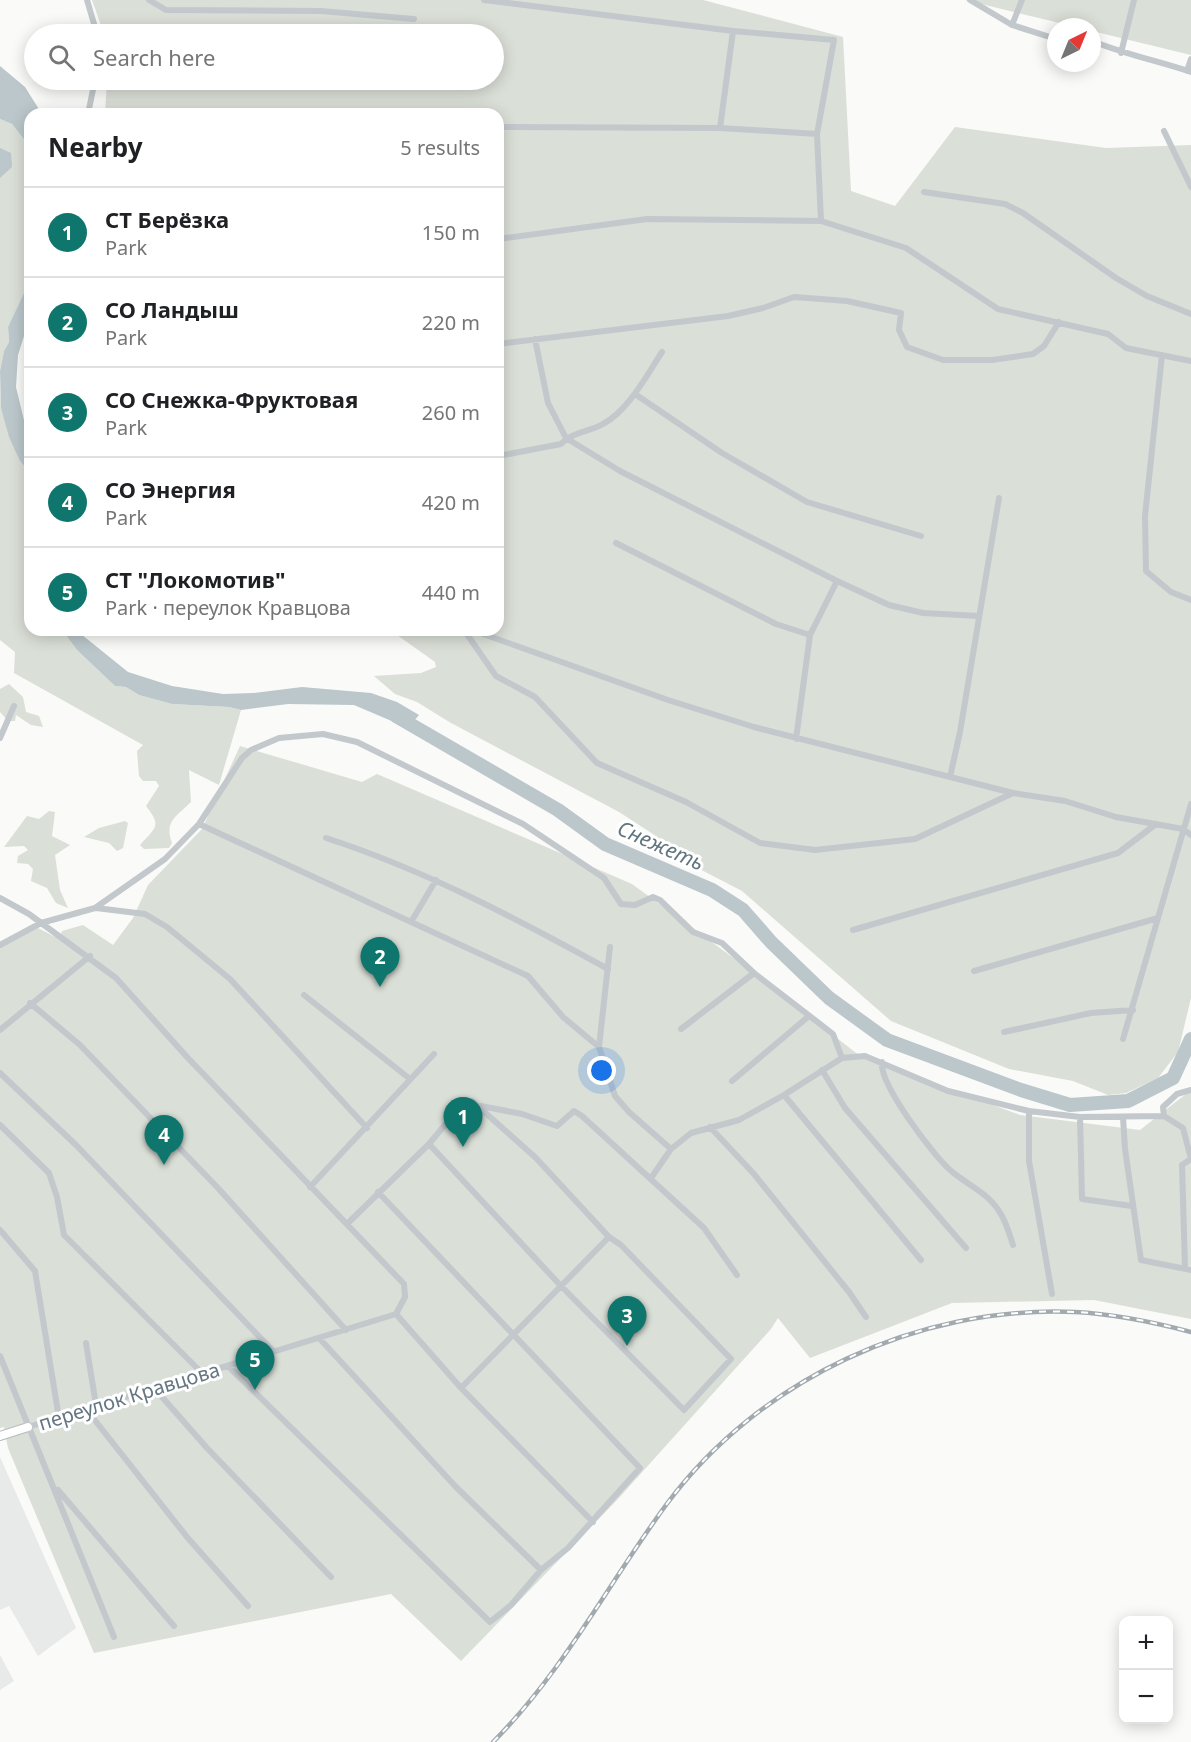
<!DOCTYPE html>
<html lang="en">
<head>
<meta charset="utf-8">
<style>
	:root { --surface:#fff; --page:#f2f2f2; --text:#202124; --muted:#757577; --line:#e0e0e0; --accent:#0f766e }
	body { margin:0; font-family:"Noto Sans",sans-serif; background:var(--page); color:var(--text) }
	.controls { position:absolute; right:18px; bottom:18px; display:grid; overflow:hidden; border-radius:12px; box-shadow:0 3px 15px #0003 }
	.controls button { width:54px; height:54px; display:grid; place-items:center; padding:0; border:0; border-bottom:2px solid var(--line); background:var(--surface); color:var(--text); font:30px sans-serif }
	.compass { position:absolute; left:1047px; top:18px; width:54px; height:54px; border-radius:50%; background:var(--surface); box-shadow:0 3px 15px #0003; rotate:43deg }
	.you { position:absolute; left:602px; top:1071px; width:21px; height:21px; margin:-15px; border:4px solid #fff; border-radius:50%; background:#1a73e8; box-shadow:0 0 0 9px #1a73e833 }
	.badge { display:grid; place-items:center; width:39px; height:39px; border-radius:50%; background:var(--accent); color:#fff; font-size:20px; font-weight:700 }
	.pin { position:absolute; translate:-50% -50px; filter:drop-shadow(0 2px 3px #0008) }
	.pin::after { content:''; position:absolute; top:32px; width:21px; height:18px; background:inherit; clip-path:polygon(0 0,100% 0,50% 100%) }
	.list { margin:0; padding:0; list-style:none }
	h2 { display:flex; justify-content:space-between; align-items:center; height:78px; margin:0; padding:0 24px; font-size:26px }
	h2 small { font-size:20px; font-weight:400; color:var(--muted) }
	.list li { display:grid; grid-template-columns:39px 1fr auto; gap:18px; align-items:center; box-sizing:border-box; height:90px; padding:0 24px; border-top:2px solid var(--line) }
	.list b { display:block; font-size:22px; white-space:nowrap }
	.list p { margin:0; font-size:20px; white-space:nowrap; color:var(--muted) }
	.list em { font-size:20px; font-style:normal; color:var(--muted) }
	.icon { flex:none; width:33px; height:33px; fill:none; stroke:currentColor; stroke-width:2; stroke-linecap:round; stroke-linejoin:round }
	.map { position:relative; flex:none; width:1191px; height:1742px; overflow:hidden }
	.search { position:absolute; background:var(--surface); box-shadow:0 3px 15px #0003; left:24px; top:24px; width:480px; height:66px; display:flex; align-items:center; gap:15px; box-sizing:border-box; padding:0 21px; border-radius:33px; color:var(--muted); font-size:22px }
	.panel { position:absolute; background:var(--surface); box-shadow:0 3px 15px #0003; left:24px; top:108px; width:480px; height:528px; border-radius:18px }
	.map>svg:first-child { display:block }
	.built { fill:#e8e9e9 }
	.green { fill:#dadfd7 }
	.water { fill:#bbc7cb }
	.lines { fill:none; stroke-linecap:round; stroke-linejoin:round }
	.river { stroke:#bbc7cb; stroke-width:14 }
	.secondary-casing { stroke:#b3babf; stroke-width:10 }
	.street { stroke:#c3c8cc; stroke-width:6 }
	.secondary { stroke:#fff; stroke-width:8 }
	.rail-casing { stroke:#a2aab0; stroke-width:4.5 }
	.rail { stroke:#fff; stroke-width:2; stroke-dasharray:7; stroke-linecap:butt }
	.labels { text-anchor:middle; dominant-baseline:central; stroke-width:6; stroke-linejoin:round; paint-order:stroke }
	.street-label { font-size:20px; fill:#657683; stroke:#fff }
	.water-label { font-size:21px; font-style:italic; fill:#60757c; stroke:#fff }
</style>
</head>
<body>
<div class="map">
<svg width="1191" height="1742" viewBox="0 0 1191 1742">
	<rect width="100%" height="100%" fill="#fafaf8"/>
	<!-- built -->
	<path class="built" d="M 0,1457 L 76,1628 L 38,1656 L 9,1606 L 0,1610 Z
		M 0,1655 L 14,1681 L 0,1690 Z"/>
	<!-- green -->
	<path class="green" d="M 92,0 L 703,0 L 843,37 L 851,191 L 895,206 L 955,127 L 1106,148 L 1191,145 L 1191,998 L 1178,1052 L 1158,1078 L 1126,1093 L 1108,1095 L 1073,1081 L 1009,1069 L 891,1021 L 742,891 L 688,863 L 653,834 L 619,812 L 451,723 L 417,702 L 395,694 L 374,676 L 421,673 L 436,667 L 435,662 L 390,630 L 498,630 L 498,114 L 105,114 L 107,80 L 494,80 L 494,34 L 104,34 Z
		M 965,0 L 1191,0 L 1191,55 L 1092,31 L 1092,27 L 1076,27 Z
		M 0,119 L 12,124 L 30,147 L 30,280 L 8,327 L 9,342 L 4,351 L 0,371 Z
		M 0,378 L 1,408 L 20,461 L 30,473 L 30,630 L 62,630 L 77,650 L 115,686 L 126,687 L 139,695 L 172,704 L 229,707 L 241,710 L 219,785 L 189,770 L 191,802 C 176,817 164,821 172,843 L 169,848 L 144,849 L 140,845 C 156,827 162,826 146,806 L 159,786 L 156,781 L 143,781 L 139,776 L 137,751 L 143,745 L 14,673 L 15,652 L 0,640 Z
		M 9,684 L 23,697 L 26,712 L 39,716 L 43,727 L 31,725 L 16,715 L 15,721 L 8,721 L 0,712 L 0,689 Z
		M 240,746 L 362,782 L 377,774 L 632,884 L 739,962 L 860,1056 L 1020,1115 L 1140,1130 L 1191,1090 L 1191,1319 L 1094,1300 L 952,1303 L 810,1358 L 778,1318 L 771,1329 L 617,1500 L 461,1661 L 391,1594 L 94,1653 L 8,1448 L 4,1427 L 0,1428 L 0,946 L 38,928 L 59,939 L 62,931 L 83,925 L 113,945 L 133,918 L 148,885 L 202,829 Z
		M 49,811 L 55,812 L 52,836 L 70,845 L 55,855 L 60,890 L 68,908 L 56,903 L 47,888 L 31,881 L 33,869 L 28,864 L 17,863 L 18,856 L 28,850 L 24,846 L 4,847 L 27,816 L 39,819 Z
		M 125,821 L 128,823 L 123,848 L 117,851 L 109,843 L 84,837 L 99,828 Z"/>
	<!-- water -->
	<path class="water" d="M 0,66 L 25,87 L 42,114 L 30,114 L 30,147 L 12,124 L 0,119 Z
		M 0,148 L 11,153 L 12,167 L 0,178 Z
		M 30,280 L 30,317 L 18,355 L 16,387 L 30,445 L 30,473 L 20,461 L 9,437 L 1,408 L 0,371 L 4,351 L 9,342 L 8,327 Z
		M 62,630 L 76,630 L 128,672 L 172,686 L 223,694 L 253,693 L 302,687 L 371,693 L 397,702 L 419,715 L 408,728 L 354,705 L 288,704 L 241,710 L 229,707 L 172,704 L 139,695 L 126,687 L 115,686 L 77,650 Z"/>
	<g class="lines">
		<!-- river -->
		<path class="river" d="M 396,716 L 558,810 L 605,844 L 712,890 L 743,910 L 771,942 L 829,998 L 887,1040 L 1021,1090 L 1070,1105 L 1128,1101 L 1173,1078 L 1191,1039"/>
		<!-- secondary casing -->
		<g class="secondary-casing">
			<path id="secondary" d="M 0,1436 L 28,1427"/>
		</g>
		<!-- street -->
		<path class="street" d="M 87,0 L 97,34
			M 149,0 L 166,10 L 321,11 L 414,19
			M 484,0 L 733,31 L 834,40 L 817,134 L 821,221
			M 970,0 L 1012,25 L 1056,39
			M 1012,25 L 1022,0
			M 1092,41 C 1124,54 1158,61 1191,72
			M 1121,53 L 1134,0
			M 1187,71 L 1191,59
			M 88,114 L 95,80
			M 498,127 L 720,128 L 817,134
			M 720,128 L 733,31
			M 1164,131 L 1191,187
			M 924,192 L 1005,204 L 1023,213 L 1116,278 L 1147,296 L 1191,314
			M 498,239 L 647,219 L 821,221 L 906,248 L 998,309 L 1108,334 L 1126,348 L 1191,361
			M 535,339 L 548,403 L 566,438 L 620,471 L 837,581 L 889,605 L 923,613 L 979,616
			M 498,344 L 728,316 L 763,308 L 794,297 L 847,301 L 901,313 L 899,330 L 907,347 L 943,360 L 992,360 L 1033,354 L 1044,346 L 1059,322
			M 1162,355 L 1145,516 L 1146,571 L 1171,592 L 1191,600
			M 635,394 L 722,453 L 807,502 L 921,536
			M 498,456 L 561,444 C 572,432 589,432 603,424 C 628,411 647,375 662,352
			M 616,543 L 776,624 L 810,635
			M 464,630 L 496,676 L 535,697 L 597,763 L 686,802 L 760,843 L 815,850 L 915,839 L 1013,793
			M 472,630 L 668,700 L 754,727 L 1013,793 L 1065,801 L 1116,817 L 1183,829 L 1191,835
			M 0,738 L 14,706
			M 796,739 L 810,635 L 837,581
			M 950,777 L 960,732 L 999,498
			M 199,824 L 528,976 L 563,1017 L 599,1047 L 615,1096 L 629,1112 L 671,1149
			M 326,838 C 425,870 517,919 608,969
			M 0,898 L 29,914 L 116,978 L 187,1057 L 404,1284 L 405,1297 L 396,1314
			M 96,908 L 145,914 L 167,927 L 230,979 L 367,1128
			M 411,922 L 436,880
			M 853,930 L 1118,853 L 1156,824
			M 0,945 L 41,923 L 95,908 L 165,859 L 199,824 L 242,758 L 251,750 L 279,738 L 323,734 L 357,742 L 523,824 L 604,878 L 621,904 L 635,905 L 653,897 L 660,900 L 693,932 L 722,943 L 754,973 L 833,1034 L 842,1058
			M 974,971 L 1158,918
			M 304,995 L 410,1079
			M 30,1003 L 80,1045 L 218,1188 L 346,1330
			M 681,1029 L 754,973
			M 0,1030 L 90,956
			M 1004,1032 L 1091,1013 L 1133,1010
			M 1123,1039 L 1191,804
			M 599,1047 L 610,947
			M 882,1062 C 879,1084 933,1155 950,1170 C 966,1184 987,1192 999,1211 C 1006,1221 1009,1233 1013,1245
			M 822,1070 L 845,1108 L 966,1248
			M 0,1073 L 76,1145 L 272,1350
			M 732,1081 L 809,1016
			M 784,1095 L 921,1260
			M 481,1106 L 522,1114 L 557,1126 L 574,1111 L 582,1116 L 704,1228 L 737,1275
			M 1029,1111 L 1029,1161 L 1052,1294
			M 1164,1116 L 1163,1107 L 1177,1094 L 1191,1090
			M 1080,1117 L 1082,1199 L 1132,1206
			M 1123,1117 L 1125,1149 L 1141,1260 L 1191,1270
			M 0,1125 L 49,1173 L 57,1197 L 64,1235 L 202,1373
			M 710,1127 L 754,1174 L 849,1292 L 866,1317
			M 651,1178 L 671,1149 L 691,1133 L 739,1120 L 784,1095 L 842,1058 L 865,1056 L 948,1091 L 1029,1111 L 1080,1117 L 1164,1116 L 1183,1128 L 1191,1159
			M 310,1187 L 434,1054
			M 347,1224 L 429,1144 L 464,1102 L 472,1101 L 536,1158 L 609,1237 L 621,1245 L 731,1359 L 684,1410 L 560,1285 L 429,1144
			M 0,1230 L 35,1271 L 59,1418
			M 1185,1268 L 1182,1165 L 1191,1159
			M 396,1314 L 461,1388 L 593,1522
			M 320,1339 L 455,1486 L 541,1570
			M 86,1343 L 96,1405
			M 0,1356 L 114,1637
			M 228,1366 L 490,1622 L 511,1605 L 541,1570 L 568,1548 L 640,1468 L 378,1192
			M 461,1388 L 609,1237
			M 155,1389 L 207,1448 L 331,1577
			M 86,1409 L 187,1537 L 248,1606
			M 28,1427 L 396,1314
			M 58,1490 L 174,1626"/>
		<!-- secondary -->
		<use href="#secondary" class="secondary"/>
		<!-- rail casing -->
		<g class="rail-casing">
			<path id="rail" d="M 493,1742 C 563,1672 608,1584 666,1505 C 759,1379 919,1305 1075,1312 C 1115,1314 1153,1322 1191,1332"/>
		</g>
		<!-- rail -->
		<use href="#rail" class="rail"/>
	</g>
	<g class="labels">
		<!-- street labels -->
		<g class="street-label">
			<text transform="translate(129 1396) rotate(-17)">переулок Кравцова</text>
		</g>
		<!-- water labels -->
		<g class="water-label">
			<text transform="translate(661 845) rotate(24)">Снежеть</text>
		</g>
	</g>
</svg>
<div class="controls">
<button>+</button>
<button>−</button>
</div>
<svg class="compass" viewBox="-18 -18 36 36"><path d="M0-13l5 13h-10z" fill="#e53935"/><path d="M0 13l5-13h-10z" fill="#757577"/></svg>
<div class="you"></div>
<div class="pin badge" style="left:463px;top:1147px">1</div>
<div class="pin badge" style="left:380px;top:987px">2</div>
<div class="pin badge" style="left:627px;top:1346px">3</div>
<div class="pin badge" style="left:164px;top:1165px">4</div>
<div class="pin badge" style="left:255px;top:1390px">5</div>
<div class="search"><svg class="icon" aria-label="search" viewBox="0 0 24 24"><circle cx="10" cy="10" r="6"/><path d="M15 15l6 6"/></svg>Search here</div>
<section class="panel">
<h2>Nearby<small>5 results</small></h2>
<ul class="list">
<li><span class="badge">1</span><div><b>СТ Берёзка</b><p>Park</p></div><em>150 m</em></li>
<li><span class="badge">2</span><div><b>СО Ландыш</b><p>Park</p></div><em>220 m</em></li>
<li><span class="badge">3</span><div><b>СО Снежка-Фруктовая</b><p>Park</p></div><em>260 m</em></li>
<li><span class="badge">4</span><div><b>СО Энергия</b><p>Park</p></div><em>420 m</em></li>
<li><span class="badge">5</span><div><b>СТ &quot;Локомотив&quot;</b><p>Park · переулок Кравцова</p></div><em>440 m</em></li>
</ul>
</section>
</div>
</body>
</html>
